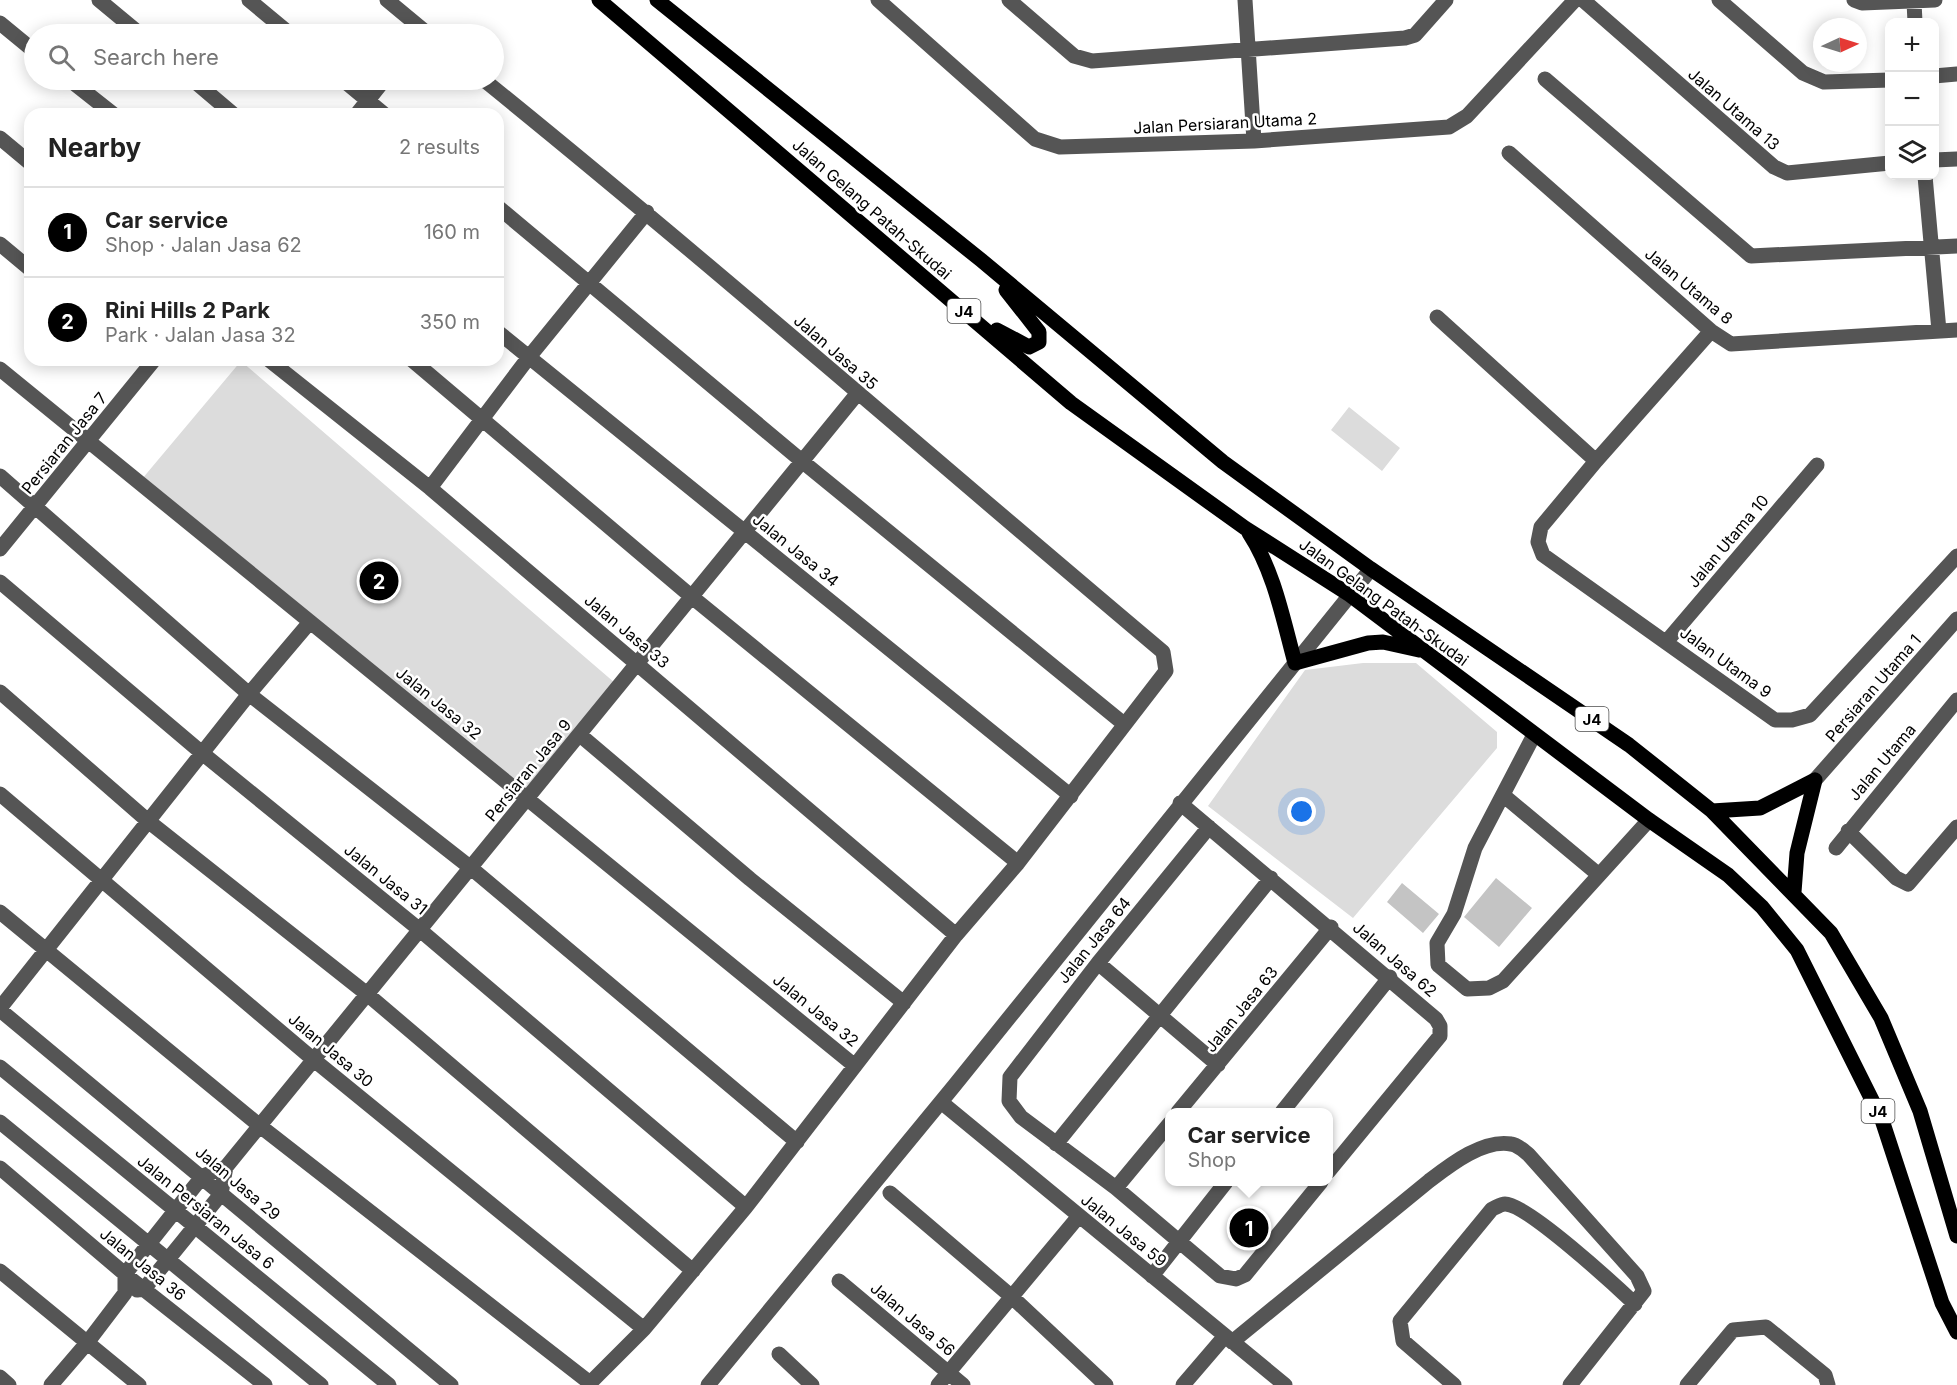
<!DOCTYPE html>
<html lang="en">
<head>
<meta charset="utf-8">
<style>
	:root { --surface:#fff; --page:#f6f6f6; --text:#222; --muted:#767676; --line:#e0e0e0; --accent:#000 }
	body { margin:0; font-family:Inter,sans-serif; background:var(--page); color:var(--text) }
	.controls { position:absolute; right:18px; top:18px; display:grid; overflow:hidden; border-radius:12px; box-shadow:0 3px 15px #0003 }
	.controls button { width:54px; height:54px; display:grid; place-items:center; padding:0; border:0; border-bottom:2px solid var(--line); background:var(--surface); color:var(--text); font:30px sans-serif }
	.compass { position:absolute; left:1813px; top:18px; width:54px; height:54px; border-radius:50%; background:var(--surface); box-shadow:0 3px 15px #0003; rotate:86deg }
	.you { position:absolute; left:1302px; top:812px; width:21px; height:21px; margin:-15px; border:4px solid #fff; border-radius:50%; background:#1a73e8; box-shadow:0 0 0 9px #1a73e833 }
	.badge { display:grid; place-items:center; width:39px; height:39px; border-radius:50%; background:var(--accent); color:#fff; font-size:20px; font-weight:700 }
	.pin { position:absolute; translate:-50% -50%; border:3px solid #fff; box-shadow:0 2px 6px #0006 }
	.popup { position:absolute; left:1165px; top:1108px; width:168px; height:78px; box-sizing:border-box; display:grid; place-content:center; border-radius:12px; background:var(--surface); filter:drop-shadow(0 2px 4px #0005); font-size:20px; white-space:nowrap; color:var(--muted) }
	.popup b { font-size:22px; color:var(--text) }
	.popup::after { content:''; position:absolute; left:50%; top:100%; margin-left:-12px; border:12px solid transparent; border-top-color:var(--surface) }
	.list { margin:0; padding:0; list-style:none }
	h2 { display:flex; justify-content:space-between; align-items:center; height:78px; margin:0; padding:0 24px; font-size:26px }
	h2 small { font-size:20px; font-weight:400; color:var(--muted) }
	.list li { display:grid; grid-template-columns:39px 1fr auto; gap:18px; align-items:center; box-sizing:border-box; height:90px; padding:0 24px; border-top:2px solid var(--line) }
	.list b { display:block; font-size:22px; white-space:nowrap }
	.list p { margin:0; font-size:20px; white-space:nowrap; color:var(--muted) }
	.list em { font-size:20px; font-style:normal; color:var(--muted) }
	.icon { flex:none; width:33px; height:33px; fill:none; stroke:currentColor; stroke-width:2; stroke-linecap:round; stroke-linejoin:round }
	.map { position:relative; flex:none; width:1957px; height:1385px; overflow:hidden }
	.search { position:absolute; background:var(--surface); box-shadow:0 3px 15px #0003; left:24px; top:24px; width:480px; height:66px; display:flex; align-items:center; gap:15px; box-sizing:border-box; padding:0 21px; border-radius:33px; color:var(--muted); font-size:22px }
	.panel { position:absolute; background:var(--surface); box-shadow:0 3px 15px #0003; left:24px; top:108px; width:480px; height:258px; border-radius:18px }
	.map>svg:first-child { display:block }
	.green { fill:#dcdcdc }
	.building { fill:#c4c4c4 }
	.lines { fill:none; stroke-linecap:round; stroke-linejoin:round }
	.minor { stroke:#555; stroke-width:15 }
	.major { stroke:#000; stroke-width:15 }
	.labels { text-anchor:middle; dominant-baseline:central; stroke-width:5; stroke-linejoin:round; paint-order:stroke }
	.shield { fill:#fff; stroke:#4c4c4c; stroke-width:1.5 }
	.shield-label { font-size:15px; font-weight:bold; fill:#000 }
	.street-label { font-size:16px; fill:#000; stroke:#fff }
</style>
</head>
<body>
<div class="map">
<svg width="1957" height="1385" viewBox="0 0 1957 1385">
	<rect width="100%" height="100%" fill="#fff"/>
	<!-- green -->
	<path class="green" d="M 241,361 L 615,683 L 520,801 L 142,479 Z
		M 1349,407 L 1400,448 L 1382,471 L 1331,430 Z
		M 1363,663 L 1416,663 L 1497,732 L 1497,748 L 1353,918 L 1208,806 L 1305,670 Z"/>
	<!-- building -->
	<path class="building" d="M 1496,878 L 1532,908 L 1499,947 L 1464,917 Z
		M 1402,883 L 1439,914 L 1423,933 L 1387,902 Z"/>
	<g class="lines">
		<!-- minor -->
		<path class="minor" d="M 99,0 L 140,34
			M 249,0 L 290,34
			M 387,0 L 428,34
			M 878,0 L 1035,139 L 1060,147 L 1254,141 L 1449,127 L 1467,116 L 1575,0
			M 1009,0 L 1074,56 L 1092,61 L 1405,38 L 1415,35 L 1446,0
			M 1245,0 L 1254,141
			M 1583,0 L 1774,167 L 1787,173 L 1890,163
			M 1719,0 L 1803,73 L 1824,82 L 1890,80
			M 1854,0 L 1862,3 L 1935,0
			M 1914,2 L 1915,22
			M 0,23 L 34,51
			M 1934,76 L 1957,74
			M 1545,79 L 1751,256 L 1957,246
			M 70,80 L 113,114
			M 193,80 L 233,114
			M 343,80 L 384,114
			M 484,80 C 714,266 937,462 1163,652 L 1166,671 L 1018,863 L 956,935 L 746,1207 L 644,1329 L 588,1385
			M 357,114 L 384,80
			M 0,138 L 30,163
			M 1509,153 L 1711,331 L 1731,344 L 1957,330
			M 1934,160 L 1957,159
			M 1925,176 L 1939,331
			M 498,207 L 803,462 L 1124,724
			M 0,244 L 30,269
			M 1437,317 L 1596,461
			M 1711,331 L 1596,461 L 1541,527 L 1538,542 L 1543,555 L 1775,720 L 1792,720 L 1810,715 L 1957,556
			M 498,332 L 1071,796
			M 269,360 L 430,488 L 956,935
			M 412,360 L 692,597 L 1018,863
			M 0,369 L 855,1066
			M 0,476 L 249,694 L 471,868 L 797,1142
			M 430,488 L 529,357 L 647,212
			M 0,549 L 154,360
			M 0,582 L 202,753 L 420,930 L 746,1207
			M 1667,641 L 1817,465
			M 0,692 L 148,821 L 367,994 L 693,1271
			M 580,735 L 750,879 L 904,1003
			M 1534,735 L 1475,848 L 1454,914 L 1437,943 L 1438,965 L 1467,989 L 1489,988 L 1503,981 L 1649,820
			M 1815,780 L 1957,619
			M 0,794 L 314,1060 L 644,1329
			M 1503,795 L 1599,875
			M 1180,803 L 1436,1019 L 1440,1026 L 1440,1036 L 1328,1172
			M 1209,827 L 1098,963 L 1010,1077 L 1009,1101 L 1021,1117 L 1116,1188 L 1220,1276 L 1236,1279 L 1245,1275 L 1321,1182
			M 1848,831 L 1896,878 L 1908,884 L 1957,827
			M 1836,848 L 1957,700
			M 0,912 L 260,1126 L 590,1383
			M 1098,963 L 1218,1065
			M 0,1008 L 249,694 L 310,622
			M 0,1010 L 451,1385
			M 0,1067 L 389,1385
			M 941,1102 L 1285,1385
			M 1178,1112 L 1331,927
			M 1282,1112 L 1390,977
			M 0,1122 L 321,1385
			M 1056,1144 L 1271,878
			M 0,1168 L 132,1280 L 265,1385
			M 1116,1188 L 1170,1123
			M 890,1193 L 1012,1297 L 1106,1385
			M 0,1271 L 139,1385
			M 1152,1276 L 1226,1182
			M 839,1281 L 963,1385
			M 137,1290 L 144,1289 L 221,1194 L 226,1167
			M 1232,1342 L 1429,1181 C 1450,1165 1483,1139 1511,1144 C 1518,1145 1523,1150 1528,1154 L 1637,1276 L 1644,1291 L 1570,1385
			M 779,1354 L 812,1385
			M 0,1377 L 9,1385
			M 51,1385 L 87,1343 L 125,1293 L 125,1274 L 194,1187 L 203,1176 L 226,1167 L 857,394
			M 708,1385 L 954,1086 L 1371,569
			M 938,1385 L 1079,1216
			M 1183,1385 L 1225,1336
			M 1454,1385 L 1403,1341 L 1400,1321 L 1492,1209 C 1495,1208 1501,1204 1505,1204 C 1527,1204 1616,1286 1635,1304
			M 1687,1385 L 1733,1330 L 1766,1327 L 1825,1375 L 1828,1385"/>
		<!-- major -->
		<path class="major" d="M 599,0 L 1071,403 L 1245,528 L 1350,595 L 1649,820 L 1728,875 L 1762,907 L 1797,950 L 1882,1120 L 1942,1303 L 1957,1332
			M 657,0 L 981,260 L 1223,462 L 1371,569 L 1629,745 L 1712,811 L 1831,933 L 1881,1018 L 1920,1111 L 1957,1236
			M 997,330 L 1029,347 L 1039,342 L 1039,332 L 1006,290
			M 1249,533 C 1274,571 1283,619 1295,663 L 1368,643 L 1383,642 L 1419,650
			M 1712,811 L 1760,808 L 1815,780
			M 1794,892 L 1797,853 L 1815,780"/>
	</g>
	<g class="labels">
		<!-- shield labels -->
		<g class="shield">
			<rect x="947.5" y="299" width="33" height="24" rx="4.5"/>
			<rect x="1575.5" y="707" width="33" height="24" rx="4.5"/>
			<rect x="1861.5" y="1099" width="33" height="24" rx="4.5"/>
		</g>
		<g class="shield-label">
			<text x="964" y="311">J4</text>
			<text x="1592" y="719">J4</text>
			<text x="1878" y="1111">J4</text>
		</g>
		<!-- street labels -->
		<g class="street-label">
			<text transform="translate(1734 109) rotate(41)">Jalan Utama 13</text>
			<text transform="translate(1225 123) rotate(-3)">Jalan Persiaran Utama 2</text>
			<text transform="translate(872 209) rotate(41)">Jalan Gelang Patah-Skudai</text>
			<text transform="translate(1689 286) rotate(40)">Jalan Utama 8</text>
			<text transform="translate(836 352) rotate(41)">Jalan Jasa 35</text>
			<text transform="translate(64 443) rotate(-51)">Persiaran Jasa 7</text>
			<text transform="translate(1728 541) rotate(-50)">Jalan Utama 10</text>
			<text transform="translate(796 550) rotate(39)">Jalan Jasa 34</text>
			<text transform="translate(1384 602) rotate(36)">Jalan Gelang Patah-Skudai</text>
			<text transform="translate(627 631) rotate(40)">Jalan Jasa 33</text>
			<text transform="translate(1726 662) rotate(36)">Jalan Utama 9</text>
			<text transform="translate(1873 688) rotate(-49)">Persiaran Utama 1</text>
			<text transform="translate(439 703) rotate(39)">Jalan Jasa 32</text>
			<text transform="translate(1882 762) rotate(-50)">Jalan Utama</text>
			<text transform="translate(528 770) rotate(-51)">Persiaran Jasa 9</text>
			<text transform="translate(386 879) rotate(39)">Jalan Jasa 31</text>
			<text transform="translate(1094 940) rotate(-51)">Jalan Jasa 64</text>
			<text transform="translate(1395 959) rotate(41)">Jalan Jasa 62</text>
			<text transform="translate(1241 1009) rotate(-51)">Jalan Jasa 63</text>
			<text transform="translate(816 1010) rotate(39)">Jalan Jasa 32</text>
			<text transform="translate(331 1050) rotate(40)">Jalan Jasa 30</text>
			<text transform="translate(238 1183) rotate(40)">Jalan Jasa 29</text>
			<text transform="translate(206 1212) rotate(39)">Jalan Persiaran Jasa 6</text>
			<text transform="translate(1124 1230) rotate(39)">Jalan Jasa 59</text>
			<text transform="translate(143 1264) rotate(39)">Jalan Jasa 36</text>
			<text transform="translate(913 1319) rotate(40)">Jalan Jasa 56</text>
		</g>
	</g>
</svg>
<div class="controls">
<button>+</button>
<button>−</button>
<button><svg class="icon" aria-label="layers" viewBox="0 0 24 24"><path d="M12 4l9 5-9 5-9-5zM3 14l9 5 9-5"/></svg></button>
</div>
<svg class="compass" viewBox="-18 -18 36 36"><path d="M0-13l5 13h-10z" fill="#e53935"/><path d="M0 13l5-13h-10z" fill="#767676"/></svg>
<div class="you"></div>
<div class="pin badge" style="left:1249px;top:1228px">1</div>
<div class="popup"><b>Car service</b>Shop</div>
<div class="pin badge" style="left:379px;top:581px">2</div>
<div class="search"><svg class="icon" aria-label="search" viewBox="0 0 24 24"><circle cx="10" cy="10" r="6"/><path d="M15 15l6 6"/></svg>Search here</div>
<section class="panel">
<h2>Nearby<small>2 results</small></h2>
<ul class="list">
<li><span class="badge">1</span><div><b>Car service</b><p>Shop · Jalan Jasa 62</p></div><em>160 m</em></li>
<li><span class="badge">2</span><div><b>Rini Hills 2 Park</b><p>Park · Jalan Jasa 32</p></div><em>350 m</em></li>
</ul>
</section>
</div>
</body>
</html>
